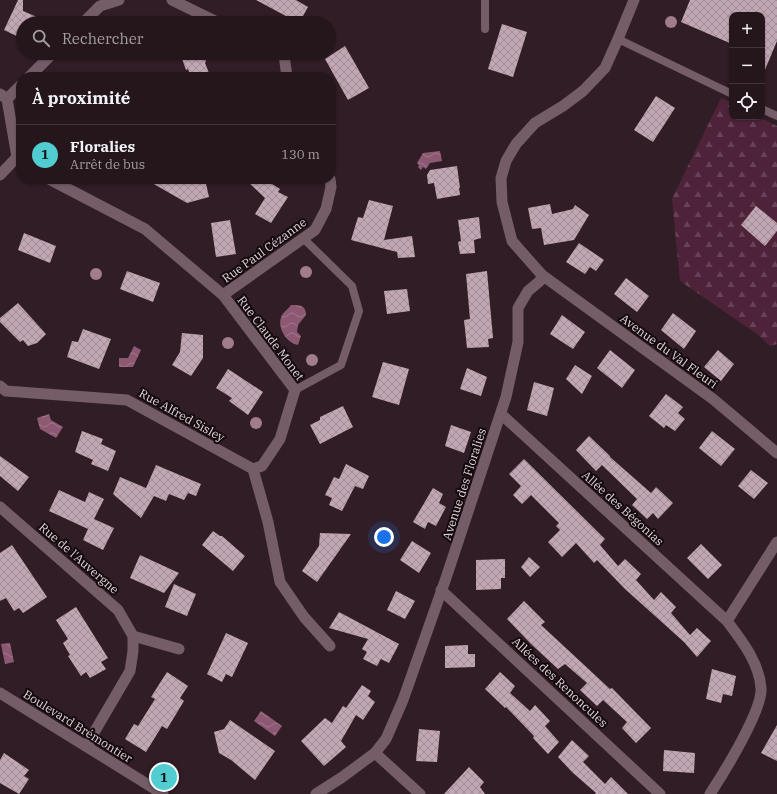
<!DOCTYPE html>
<html lang="fr">
<head>
<meta charset="utf-8">
<style>
	:root { --surface:#25161c; --page:#312329; --text:#f1f3f6; --muted:#a39fa3; --line:#42353b; --accent:#51ccd1 }
	body { margin:0; font-family:"IBM Plex Serif",serif; background:var(--page); color:var(--text) }
	.controls { position:absolute; right:12px; top:12px; display:grid; overflow:hidden; border-radius:8px; box-shadow:0 1px 3px #0004 }
	.controls button { width:36px; height:36px; display:grid; place-items:center; padding:0; border:0; border-bottom:1px solid var(--line); background:var(--surface); color:var(--text); font:20px sans-serif }
	.you { position:absolute; left:384px; top:537px; width:14px; height:14px; margin:-10px; border:3px solid #fff; border-radius:50%; background:#1a73e8; box-shadow:0 0 0 6px #1a73e833 }
	.badge { display:grid; place-items:center; width:26px; height:26px; border-radius:50%; background:var(--accent); color:#111; font-size:13px; font-weight:700 }
	.pin { position:absolute; translate:-50% -50%; border:2px solid #fff; box-shadow:0 1px 4px #0006 }
	.list { margin:0; padding:0; list-style:none }
	h2 { display:flex; justify-content:space-between; align-items:center; height:52px; margin:0; padding:0 16px; font-size:17px }
	h2 small { font-size:13px; font-weight:400; color:var(--muted) }
	.list li { display:grid; grid-template-columns:26px 1fr auto; gap:12px; align-items:center; box-sizing:border-box; height:60px; padding:0 16px; border-top:1px solid var(--line) }
	.list b { display:block; font-size:15px; white-space:nowrap }
	.list p { margin:0; font-size:13px; white-space:nowrap; color:var(--muted) }
	.list em { font-size:13px; font-style:normal; color:var(--muted) }
	.icon { flex:none; width:22px; height:22px; fill:none; stroke:currentColor; stroke-width:2; stroke-linecap:round; stroke-linejoin:round }
	.map { position:relative; flex:none; width:777px; height:794px; overflow:hidden }
	.search { position:absolute; background:var(--surface); box-shadow:0 1px 3px #0004; left:16px; top:16px; width:320px; height:44px; display:flex; align-items:center; gap:10px; box-sizing:border-box; padding:0 14px; border-radius:22px; color:var(--muted); font-size:15px }
	.panel { position:absolute; background:var(--surface); box-shadow:0 1px 3px #0004; left:16px; top:72px; width:320px; height:112px; border-radius:16px }
	.map>svg:first-child { display:block }
	.forest { fill:url(#forest-firs) }
	.water { fill:url(#water-waves) }
	.building { fill:url(#building-cross-hatch) }
	.lines { fill:none; stroke-linecap:round; stroke-linejoin:round }
	.service { stroke:#755d68; stroke-width:8 }
	.minor { stroke:#755d68; stroke-width:11 }
	.tree { fill:#a17c8d }
	.labels { text-anchor:middle; dominant-baseline:central; stroke-width:4; stroke-linejoin:round; paint-order:stroke }
	.street-label { font-size:12px; fill:#e1d3d9; stroke:#130a0e }
</style>
</head>
<body>
<div class="map">
<svg width="777" height="794" viewBox="0 0 777 794">
	<defs>
		<pattern id="forest-firs" width="22" height="20" patternUnits="userSpaceOnUse"><rect width="22" height="20" fill="#4e233a"/><path d="M5 1l3.5 6h-7zM16 11l3.5 6h-7z" fill="#674256"/></pattern>
		<pattern id="water-waves" width="16" height="10" patternUnits="userSpaceOnUse"><rect width="16" height="10" fill="#8d5872"/><path d="M0 5q4-4 8 0t8 0" fill="none" stroke="#a2778c"/></pattern>
		<pattern id="building-cross-hatch" width="8" height="8" patternUnits="userSpaceOnUse"><rect width="8" height="8" fill="#c1a7b3"/><path d="M0 0l8 8M0 8l8-8" fill="none" stroke="#a28d96"/></pattern>
	</defs>
	<rect width="100%" height="100%" fill="#311d26"/>
	<!-- forest -->
	<path class="forest" d="M 721,98 L 732,103 L 732,117 L 759,117 L 777,126 L 777,344 L 770,346 L 757,334 L 680,281 L 672,199 Z"/>
	<!-- water -->
	<path class="water" d="M 440,151 L 442,161 L 430,163 L 426,169 L 423,167 L 421,170 L 418,167 L 419,165 L 417,163 L 423,153 Z
		M 291,305 C 300,305 306,305 306,315 L 298,325 L 297,332 L 301,336 L 298,345 C 286,343 276,327 282,315 C 284,312 289,308 291,305 Z
		M 134,346 L 141,350 L 133,367 L 119,367 L 119,358 L 128,358 Z
		M 49,414 L 51,420 L 63,427 L 56,438 L 40,429 L 37,418 Z
		M 10,643 L 14,662 L 5,664 L 1,644 Z
		M 261,711 L 282,726 L 275,736 L 254,721 Z"/>
	<!-- building -->
	<path class="building" d="M 18,0 L 23,0 L 23,11 L 51,23 L 23,23 L 23,39 L 4,30 Z
		M 256,0 L 296,0 L 308,7 L 299,23 Z
		M 690,0 L 777,0 L 777,41 L 762,77 L 762,15 L 732,15 L 732,44 L 681,22 Z
		M 502,24 L 527,32 L 513,77 L 488,69 Z
		M 345,46 L 369,88 L 348,100 L 325,59 Z
		M 180,53 L 203,53 L 206,61 L 205,63 L 209,73 L 198,77 L 191,77 L 188,69 L 186,70 Z
		M 656,96 L 675,108 L 653,142 L 634,130 Z
		M 457,166 L 460,188 L 459,188 L 460,195 L 437,199 L 434,183 L 428,184 L 427,175 L 430,170 Z
		M 145,179 L 184,179 L 190,183 L 205,179 L 209,197 L 187,203 Z
		M 245,179 L 264,179 L 280,189 L 278,192 L 288,197 L 271,223 L 255,214 L 265,198 Z
		M 369,200 L 393,206 L 384,240 L 412,236 L 415,257 L 398,258 L 397,252 L 351,240 L 358,217 L 363,218 Z
		M 550,204 L 552,214 L 573,209 L 575,205 L 589,215 L 574,240 L 544,245 L 541,228 L 532,229 L 528,208 Z
		M 756,206 L 777,223 L 777,231 L 765,246 L 741,225 Z
		M 479,217 L 481,238 L 474,240 L 475,253 L 460,254 L 458,242 L 461,241 L 458,220 Z
		M 230,220 L 236,254 L 216,257 L 211,223 Z
		M 24,233 L 56,246 L 50,263 L 18,250 Z
		M 579,243 L 604,260 L 596,271 L 590,267 L 585,274 L 566,262 Z
		M 127,271 L 160,283 L 153,302 L 120,289 Z
		M 487,271 L 493,338 L 488,339 L 489,347 L 467,348 L 464,320 L 470,319 L 466,274 Z
		M 626,278 L 649,296 L 637,312 L 614,294 Z
		M 407,289 L 410,311 L 387,314 L 384,291 Z
		M 18,303 L 46,334 L 37,343 L 28,346 L 23,340 L 20,342 L 0,322 L 0,318 Z
		M 673,313 L 696,331 L 684,349 L 661,330 Z
		M 562,315 L 585,332 L 573,349 L 550,334 Z
		M 83,329 L 111,339 L 99,369 L 67,357 L 72,341 L 78,342 Z
		M 182,333 L 203,335 L 203,358 L 191,376 L 172,365 L 180,352 Z
		M 610,350 L 635,370 L 622,388 L 597,368 Z
		M 718,350 L 734,364 L 721,381 L 704,367 Z
		M 383,362 L 409,369 L 399,405 L 372,397 Z
		M 575,365 L 592,376 L 582,394 L 566,379 Z
		M 467,368 L 487,377 L 481,396 L 460,389 Z
		M 228,369 L 263,392 L 248,415 L 229,401 L 232,398 L 216,388 Z
		M 534,382 L 554,388 L 547,416 L 527,410 Z
		M 666,394 L 683,407 L 678,413 L 685,419 L 675,431 L 666,425 L 664,428 L 649,416 Z
		M 343,406 L 353,427 L 320,444 L 310,425 L 320,420 L 320,417 Z
		M 451,425 L 471,432 L 464,453 L 445,446 Z
		M 82,431 L 103,439 L 101,444 L 116,451 L 108,471 L 91,464 L 93,460 L 75,452 Z
		M 712,431 L 735,449 L 721,466 L 699,448 Z
		M 589,436 L 610,456 L 610,457 L 651,493 L 656,487 L 673,503 L 658,519 L 653,513 L 647,519 L 632,505 L 637,499 L 602,465 L 596,471 L 576,450 Z
		M 0,456 L 29,477 L 18,491 L 0,476 Z
		M 524,459 L 605,539 L 600,545 L 618,566 L 625,559 L 641,574 L 636,580 L 654,600 L 661,592 L 676,607 L 671,613 L 690,635 L 697,628 L 711,641 L 697,657 L 684,642 L 625,589 L 597,560 L 594,563 L 576,543 L 562,557 L 548,542 L 560,530 L 556,526 L 559,523 L 531,495 L 522,504 L 513,495 L 521,486 L 509,474 Z
		M 346,464 L 369,476 L 363,489 L 355,486 L 342,511 L 329,505 L 332,498 L 325,495 L 334,477 L 339,479 Z
		M 156,465 L 201,484 L 196,496 L 188,493 L 184,500 L 169,494 L 166,501 L 154,496 L 141,518 L 113,494 L 120,477 L 146,488 Z
		M 751,470 L 768,483 L 754,499 L 738,486 Z
		M 433,488 L 443,494 L 439,503 L 446,507 L 436,526 L 428,522 L 425,529 L 413,522 Z
		M 59,490 L 85,502 L 89,492 L 104,499 L 94,519 L 114,528 L 103,550 L 83,540 L 88,529 L 49,511 Z
		M 213,531 L 220,536 L 222,536 L 245,556 L 233,571 L 202,545 Z
		M 320,533 L 351,534 L 317,582 L 302,571 L 319,546 Z
		M 412,541 L 431,553 L 419,573 L 400,560 Z
		M 701,544 L 722,565 L 708,579 L 687,558 Z
		M 12,545 L 47,597 L 23,613 L 19,608 L 14,611 L 6,598 L 0,601 L 0,553 Z
		M 140,555 L 179,573 L 164,593 L 130,578 Z
		M 529,557 L 540,567 L 530,577 L 521,567 Z
		M 505,559 L 505,578 L 501,578 L 501,589 L 476,590 L 476,560 Z
		M 174,584 L 196,594 L 187,616 L 165,607 Z
		M 396,591 L 415,601 L 405,619 L 387,610 Z
		M 524,601 L 545,622 L 541,625 L 610,689 L 612,688 L 651,728 L 636,743 L 622,728 L 627,722 L 603,700 L 597,706 L 580,690 L 587,683 L 565,664 L 558,669 L 531,644 L 507,619 Z
		M 76,607 L 108,658 L 101,662 L 106,669 L 90,678 L 86,672 L 81,676 L 68,656 L 70,655 L 63,643 L 68,639 L 56,620 Z
		M 339,612 L 399,644 L 389,663 L 381,659 L 377,666 L 363,659 L 367,652 L 362,649 L 368,639 L 329,628 Z
		M 226,633 L 248,643 L 232,677 L 226,674 L 222,682 L 207,674 Z
		M 468,645 L 468,654 L 475,654 L 475,667 L 445,668 L 445,646 Z
		M 712,669 L 736,676 L 732,696 L 723,694 L 721,703 L 706,699 Z
		M 167,672 L 188,686 L 180,698 L 184,701 L 167,729 L 162,726 L 146,752 L 125,739 L 134,724 L 138,726 L 155,699 L 151,697 Z
		M 500,672 L 515,686 L 510,693 L 530,711 L 535,705 L 550,721 L 545,726 L 559,742 L 548,754 L 533,738 L 534,736 L 506,707 L 505,708 L 485,689 Z
		M 362,685 L 371,691 L 368,696 L 375,702 L 363,720 L 356,715 L 341,741 L 346,747 L 324,766 L 301,741 L 325,718 L 332,723 L 343,706 L 346,708 Z
		M 230,720 L 275,751 L 255,780 L 231,760 L 219,753 L 214,732 L 224,729 Z
		M 777,725 L 777,761 L 761,753 Z
		M 419,729 L 440,731 L 437,762 L 416,761 Z
		M 572,740 L 589,756 L 583,762 L 605,784 L 611,777 L 628,794 L 595,794 L 596,793 L 572,772 L 558,757 Z
		M 664,750 L 695,753 L 694,773 L 663,771 Z
		M 4,753 L 29,770 L 24,776 L 29,779 L 19,794 L 0,783 L 0,760 Z
		M 469,767 L 484,782 L 480,787 L 485,794 L 444,794 Z"/>
	<g class="lines">
		<!-- service -->
		<path class="service" d="M 485,29 L 485,0
			M 618,39 L 732,94
			M 762,109 L 777,116
			M 295,390 L 341,365 L 359,311 L 352,286 L 304,239"/>
		<!-- minor -->
		<path class="minor" d="M 172,0 L 219,23
			M 634,0 L 618,39 L 605,68 L 583,91 L 563,106 L 535,123 L 516,144 L 506,161 L 501,178 L 502,202 L 512,241 L 542,275 L 713,399 L 777,453
			M 83,23 L 100,6 L 119,0
			M 280,53 L 284,55 L 287,77
			M 29,77 L 53,53
			M 0,94 L 7,99 L 17,157 L 21,161
			M 7,99 L 21,85
			M 0,175 L 17,157
			M 49,179 L 145,229 L 223,295 L 295,390 L 280,439 L 262,466 L 253,469
			M 223,295 L 315,230 L 326,209 L 331,187 L 330,179
			M 0,386 L 6,391 L 127,400 L 253,469
			M 501,414 L 727,621 C 742,641 759,662 761,688 C 763,710 723,774 710,794
			M 253,469 L 268,522 L 280,582 L 304,617 L 330,646
			M 0,507 L 118,610 L 133,636 L 133,651 L 130,671 L 92,736 L 87,747
			M 441,590 L 660,794
			M 727,621 L 777,542
			M 133,636 L 179,649
			M 0,693 L 163,794
			M 375,753 L 420,794
			M 316,794 L 341,778 L 375,753 L 386,739 L 403,700 L 446,578 L 506,397 L 518,342 L 518,308 L 528,291 L 540,281 L 542,275"/>
	</g>
	<!-- trees -->
	<g class="tree">
		<circle cx="671" cy="22" r="6"/>
		<circle cx="306" cy="272" r="6"/>
		<circle cx="96" cy="274" r="6"/>
		<circle cx="228" cy="343" r="6"/>
		<circle cx="312" cy="360" r="6"/>
		<circle cx="256" cy="423" r="6"/>
	</g>
	<g class="labels">
		<!-- street labels -->
		<g class="street-label">
			<text transform="translate(264 250) rotate(-36)">Rue Paul Cézanne</text>
			<text transform="translate(271 338) rotate(53)">Rue Claude Monet</text>
			<text transform="translate(669 351) rotate(36)">Avenue du Val Fleuri</text>
			<text transform="translate(182 415) rotate(29)">Rue Alfred Sisley</text>
			<text transform="translate(464 484) rotate(-72)">Avenue des Floralies</text>
			<text transform="translate(623 508) rotate(42)">Allée des Bégonias</text>
			<text transform="translate(79 558) rotate(41)">Rue de l'Auvergne</text>
			<text transform="translate(560 682) rotate(43)">Allées des Renoncules</text>
			<text transform="translate(78 726) rotate(32)">Boulevard Brémontier</text>
		</g>
	</g>
</svg>
<div class="controls">
<button>+</button>
<button>−</button>
<button><svg class="icon" aria-label="locate" viewBox="0 0 24 24"><circle cx="12" cy="12" r="6"/><path d="M12 2v4M12 18v4M2 12h4M18 12h4"/></svg></button>
</div>
<div class="you"></div>
<div class="pin badge" style="left:164px;top:777px">1</div>
<div class="search"><svg class="icon" aria-label="search" viewBox="0 0 24 24"><circle cx="10" cy="10" r="6"/><path d="M15 15l6 6"/></svg>Rechercher</div>
<section class="panel">
<h2>À proximité<small></small></h2>
<ul class="list">
<li><span class="badge">1</span><div><b>Floralies</b><p>Arrêt de bus</p></div><em>130 m</em></li>
</ul>
</section>
</div>
</body>
</html>
